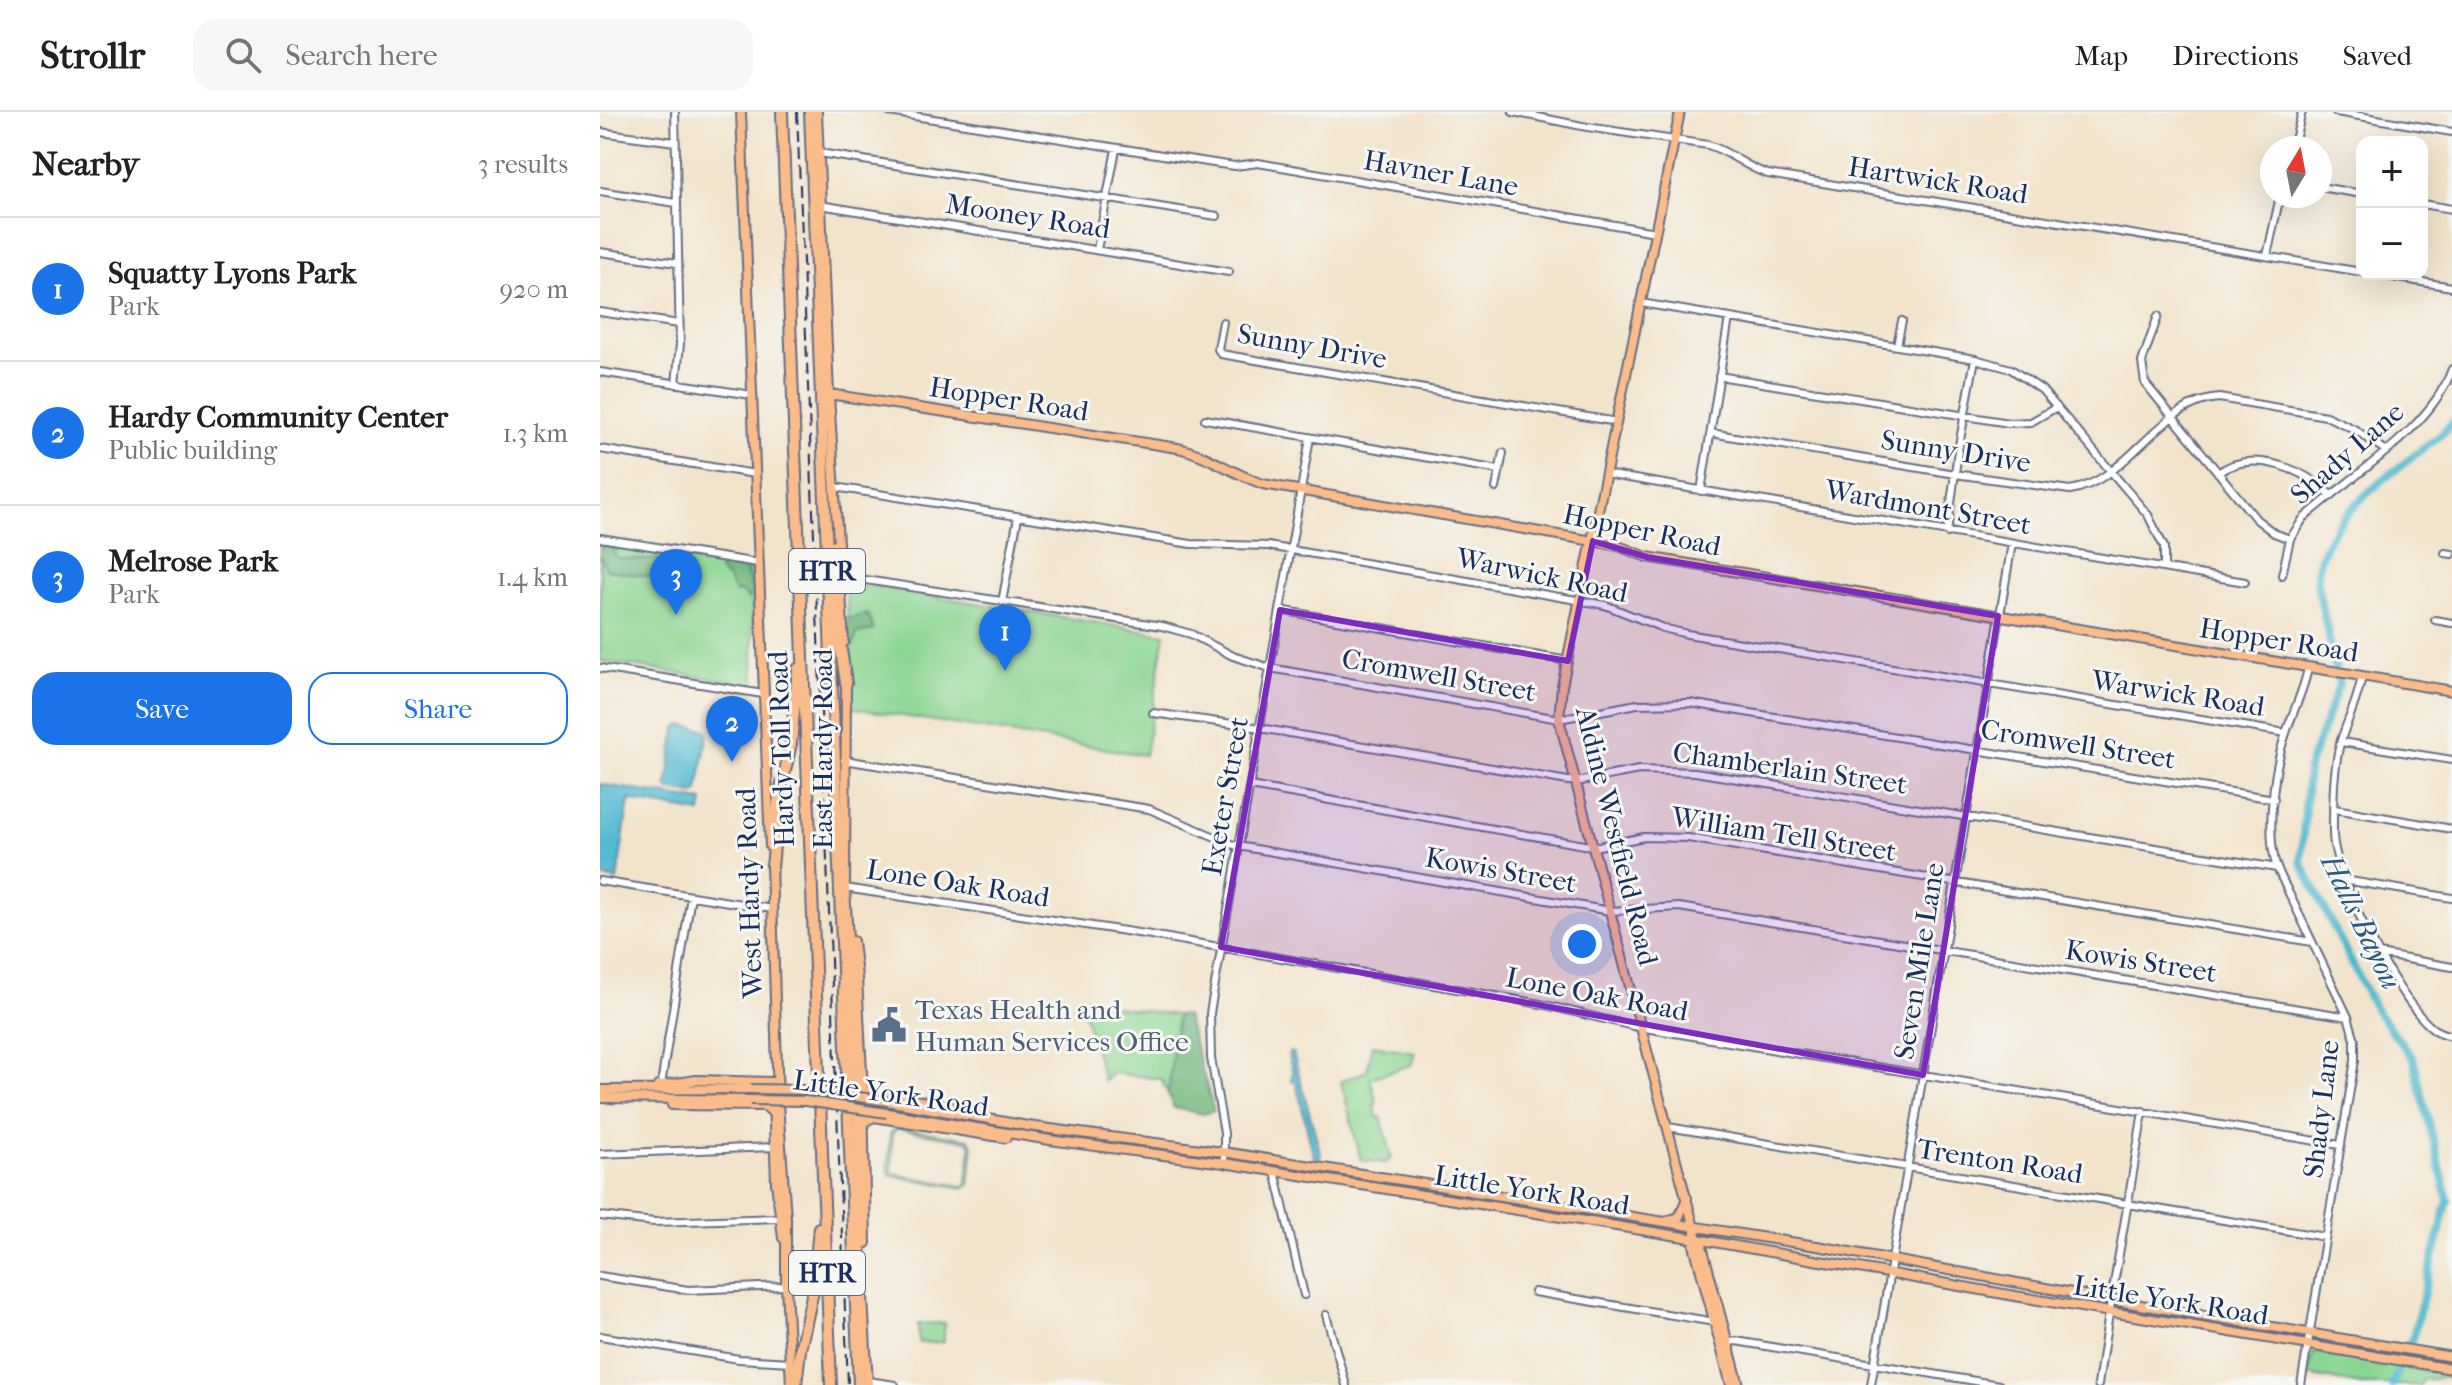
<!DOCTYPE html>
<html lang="en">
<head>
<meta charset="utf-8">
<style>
	:root { --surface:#fff; --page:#f6f6f6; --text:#202124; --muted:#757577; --line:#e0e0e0; --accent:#1a73e8 }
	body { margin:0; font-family:"IM FELL French Canon",serif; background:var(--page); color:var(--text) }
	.controls { position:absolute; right:24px; top:24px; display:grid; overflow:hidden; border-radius:16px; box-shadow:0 8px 32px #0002 }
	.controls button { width:72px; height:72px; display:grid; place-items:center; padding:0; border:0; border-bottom:2px solid var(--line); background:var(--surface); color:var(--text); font:40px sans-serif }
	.compass { position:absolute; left:1660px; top:24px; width:72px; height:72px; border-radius:50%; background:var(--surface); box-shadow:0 8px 32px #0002; rotate:10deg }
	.you { position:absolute; left:982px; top:832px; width:28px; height:28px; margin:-20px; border:6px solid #fff; border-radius:50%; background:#1a73e8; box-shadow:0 0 0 12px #1a73e833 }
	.badge { display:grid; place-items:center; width:52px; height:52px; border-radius:50%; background:var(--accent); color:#fff; font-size:26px; font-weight:700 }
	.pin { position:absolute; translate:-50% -66px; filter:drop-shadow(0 2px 4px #0008) }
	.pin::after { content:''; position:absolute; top:42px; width:28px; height:24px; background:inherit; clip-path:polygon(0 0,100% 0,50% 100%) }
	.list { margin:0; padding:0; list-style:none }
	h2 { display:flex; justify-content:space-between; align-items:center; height:104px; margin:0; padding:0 32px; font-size:34px }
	h2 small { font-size:26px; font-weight:400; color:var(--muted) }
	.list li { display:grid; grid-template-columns:52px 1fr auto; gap:24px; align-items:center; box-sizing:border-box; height:144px; padding:0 32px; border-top:2px solid var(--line) }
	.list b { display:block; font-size:30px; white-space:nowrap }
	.list p { margin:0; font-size:26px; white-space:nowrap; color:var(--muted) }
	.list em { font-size:26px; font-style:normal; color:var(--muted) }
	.actions { display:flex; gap:16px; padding:24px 32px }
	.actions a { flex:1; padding:18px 0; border:2px solid var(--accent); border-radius:24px; text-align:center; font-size:28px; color:var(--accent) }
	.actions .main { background:var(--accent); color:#fff }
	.icon { flex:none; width:44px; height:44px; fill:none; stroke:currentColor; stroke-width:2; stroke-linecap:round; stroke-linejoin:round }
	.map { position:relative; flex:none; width:1852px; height:1273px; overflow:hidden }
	header { display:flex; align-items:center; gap:48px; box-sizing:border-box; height:112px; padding:0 40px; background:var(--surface); border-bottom:2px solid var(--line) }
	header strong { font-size:38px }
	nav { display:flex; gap:44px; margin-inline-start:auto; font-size:28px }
	.search { width:560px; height:72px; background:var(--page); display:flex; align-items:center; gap:20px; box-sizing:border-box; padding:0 28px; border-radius:24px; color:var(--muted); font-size:30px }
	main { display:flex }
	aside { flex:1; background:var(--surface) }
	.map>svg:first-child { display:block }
	.green { fill:#8bd592; stroke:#538278; stroke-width:2; fill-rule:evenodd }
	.forest { fill:#70b67c; stroke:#46726d; stroke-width:2 }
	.water { fill:#52bad0; stroke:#367497; stroke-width:2 }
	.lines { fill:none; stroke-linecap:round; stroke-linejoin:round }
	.river { stroke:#52bad0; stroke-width:8 }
	.minor-casing { stroke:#666e84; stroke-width:10 }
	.major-casing { stroke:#666e84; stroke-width:12 }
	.highway-casing { stroke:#666e84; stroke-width:14 }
	.minor { stroke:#fff; stroke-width:6 }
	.major { stroke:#fabc8b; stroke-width:8 }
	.highway { stroke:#fabc8b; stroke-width:10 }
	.rail { stroke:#1b2f5e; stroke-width:2; stroke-dasharray:12 6; stroke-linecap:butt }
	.major-bridge-casing { stroke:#666e84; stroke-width:12; stroke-linecap:butt }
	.major-bridge { stroke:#fabc8b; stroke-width:8 }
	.marked { fill:#7b2cbf; fill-opacity:0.2; stroke:#7b2cbf; stroke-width:6; stroke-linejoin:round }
	.labels { text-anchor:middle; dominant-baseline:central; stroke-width:6; stroke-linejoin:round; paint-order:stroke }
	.shield { fill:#f6f6f2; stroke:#5d6b8a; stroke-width:2 }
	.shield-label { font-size:26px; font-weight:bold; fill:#1b2f5e }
	.street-label { font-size:28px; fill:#1b2f5e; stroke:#f6f6f2 }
	.service-label { font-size:28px; fill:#4e5e75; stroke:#f6f6f2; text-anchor:start }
	.water-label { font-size:30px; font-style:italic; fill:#2c5980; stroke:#f6f6f2 }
</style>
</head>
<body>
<header>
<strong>Strollr</strong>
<div class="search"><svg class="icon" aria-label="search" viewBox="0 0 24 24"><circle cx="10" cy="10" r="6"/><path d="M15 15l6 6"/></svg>Search here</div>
<nav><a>Map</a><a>Directions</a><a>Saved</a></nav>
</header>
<main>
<aside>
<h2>Nearby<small>3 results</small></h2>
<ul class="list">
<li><span class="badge">1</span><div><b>Squatty Lyons Park</b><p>Park</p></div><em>920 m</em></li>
<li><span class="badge">2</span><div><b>Hardy Community Center</b><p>Public building</p></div><em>1.3 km</em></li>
<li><span class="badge">3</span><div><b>Melrose Park</b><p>Park</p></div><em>1.4 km</em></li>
</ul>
<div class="actions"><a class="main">Save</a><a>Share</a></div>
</aside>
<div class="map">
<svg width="1852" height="1273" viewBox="0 0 1852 1273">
	<rect width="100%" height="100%" fill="#f6f6f2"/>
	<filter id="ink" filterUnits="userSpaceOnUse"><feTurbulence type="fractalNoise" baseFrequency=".0125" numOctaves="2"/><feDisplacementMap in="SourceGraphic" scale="16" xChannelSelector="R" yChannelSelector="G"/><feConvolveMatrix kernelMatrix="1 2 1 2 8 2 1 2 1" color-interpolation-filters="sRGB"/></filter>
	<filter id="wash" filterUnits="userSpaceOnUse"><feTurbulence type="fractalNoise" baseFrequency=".006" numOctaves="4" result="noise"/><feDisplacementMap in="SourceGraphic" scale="32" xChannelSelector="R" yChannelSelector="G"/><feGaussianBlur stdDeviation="1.8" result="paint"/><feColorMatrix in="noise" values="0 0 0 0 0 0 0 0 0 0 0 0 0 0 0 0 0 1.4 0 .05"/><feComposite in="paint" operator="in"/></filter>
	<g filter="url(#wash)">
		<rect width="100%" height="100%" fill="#f2e3cb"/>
		<!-- green -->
		<path class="green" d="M 0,432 L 151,457 L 154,573 L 0,549 Z
			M 246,470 L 565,522 L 545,643 L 253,596 Z
			M 481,890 L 577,903 L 568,982 L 561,967 L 513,961 L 504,969 Z
			M 772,933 L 815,940 L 811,953 L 770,966 L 777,991 L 774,992 L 777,1006 L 781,1005 L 792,1045 L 786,1051 L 761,1048 L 741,969 L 767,959 Z
			M 296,1015 L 369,1027 L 373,1033 L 369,1073 L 363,1076 L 290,1063 L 288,1059 L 290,1022 ZM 297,1017 L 368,1029 L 371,1034 L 367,1071 L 363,1074 L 292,1062 L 292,1022 Z
			M 344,1211 L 344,1230 L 319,1231 L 318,1212 Z
			M 1713,1240 L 1852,1263 L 1852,1265 L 1823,1268 L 1820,1273 L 1761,1273 L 1708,1263 Z"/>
		<!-- forest -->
		<path class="forest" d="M 9,433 L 17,446 C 36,449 60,448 79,444 L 82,452 L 91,456 L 89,462 L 54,458 L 51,465 L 7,458 L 0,444 L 0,436 Z
			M 126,451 L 146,456 L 152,479 L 148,487 L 141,479 L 136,481 L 127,465 L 125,465 L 119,458 Z
			M 267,502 L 274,518 L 257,521 L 253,534 L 247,525 L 248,507 Z
			M 577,903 L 586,904 L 614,999 L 603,1002 L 574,996 L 568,982 Z"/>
		<!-- water -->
		<path class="water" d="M 81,613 L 104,617 L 108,620 L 98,679 L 95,682 L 70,678 L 67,675 L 76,617 Z
			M 0,672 L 103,689 L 101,701 L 29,688 L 17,768 L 0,765 Z
			M 690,940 L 693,942 L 721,1043 L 719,1047 L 714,1045 L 696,971 L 691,969 L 693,960 L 688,944 Z"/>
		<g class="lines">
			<!-- river -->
			<path class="river" d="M 1792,1273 L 1813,1224 L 1848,1088 L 1813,946 L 1775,897 L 1701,750 L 1708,657 L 1739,572 L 1717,471 C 1715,408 1798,358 1842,322 L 1852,311"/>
		</g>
	</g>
	<g filter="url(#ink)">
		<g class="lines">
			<!-- minor casing -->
			<g class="minor-casing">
				<path id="minor" d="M 75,0 L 80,232 L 76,272
					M 289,0 L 620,52 L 635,54 L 658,51 L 1055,120
					M 913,0 L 987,15 L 1108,33 C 1130,39 1146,56 1168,62 L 1762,160
					M 1736,0 L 1852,20
					M 0,20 L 75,30
					M 1693,36 L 1702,0
					M 219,41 L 617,104
					M 1720,75 L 1762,82
					M 0,79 L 76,91
					M 1822,92 L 1852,97
					M 220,93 L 629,160
					M 497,138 L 516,37
					M 0,140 L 77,151
					M 1667,144 L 1680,84
					M 1774,162 L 1852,175
					M 1041,191 L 1375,247 L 1411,257 L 1442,278 L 1548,403 L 1564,435 L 1564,456
					M 0,200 L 79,212
					M 1558,204 L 1542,250 L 1545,271 L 1656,407 L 1674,421 L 1690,427
					M 623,210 L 618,237 L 621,242 L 1017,310
					M 1297,233 L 1302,209
					M 0,260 L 152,283
					M 1119,264 L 1409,311 L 1431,310 L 1457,295
					M 605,307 L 899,358
					M 1111,321 L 1355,362 L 1470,378 C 1529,369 1560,289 1619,286 L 1726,304 L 1754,317 L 1785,338
					M 0,337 L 155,362
					M 1618,361 C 1653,335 1705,358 1732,384
					M 1005,362 L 1645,470
					M 235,375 L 591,432 L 668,434 L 691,438 L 1005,493 L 1063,516 L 1087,522 L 1686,621
					M 896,376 L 903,341
					M 1101,379 L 1129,206
					M 1347,421 L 1358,339 L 1375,247
					M 0,426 L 158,451
					M 1845,441 L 1852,442
					M 1682,463 L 1690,427 L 1703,407 C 1750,364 1831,318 1852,257
					M 240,464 L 562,514 L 591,522 L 633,544 L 670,556 L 959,607 L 1037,592 L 1090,591 L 1674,687
					M 402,490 L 418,405
					M 680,498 L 968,549
					M 1835,508 L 1852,511
					M 0,556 L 163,582
					M 1762,564 C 1758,587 1748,607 1741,628 C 1733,656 1733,691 1733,720 C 1732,763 1797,886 1830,914 C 1836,920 1844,922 1852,924
					M 553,601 L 654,615 L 968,669 L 981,669 L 1039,658 L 1095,660 L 1677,756
					M 1741,630 L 1852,648
					M 244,648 L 549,697 L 634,733 L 644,735 L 1010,799 L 1079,795 L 1748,905
					M 650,674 L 984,733 L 999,734 L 1044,725 L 1088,726 L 1712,830
					M 1735,697 L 1852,717
					M 1744,768 L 1852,786
					M 0,769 L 172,797
					M 245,776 L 551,823 L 941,892 L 1033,914 L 1740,1033
					M 1779,842 L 1852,855
					M 61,973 L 91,784
					M 1068,1015 L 1725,1125
					M 0,1042 L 175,1035
					M 624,1051 L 624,1021 L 611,946 L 610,901 L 710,326
					M 675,1059 L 704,1183
					M 0,1104 L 54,1110 L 179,1106
					M 0,1164 L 88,1178 L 186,1174
					M 934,1180 L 1115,1210
					M 726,1203 L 746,1273
					M 0,1224 L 139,1247 L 190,1250
					M 1123,1231 L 1136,1229 L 1399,1273
					M 268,1269 L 295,1273
					M 1271,1273 L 1412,431
					M 1498,1273 C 1511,1181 1529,1090 1543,999
					M 1701,1273 L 1755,948 L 1755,928 L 1748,905 L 1677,756 C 1665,722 1674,655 1686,621 C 1693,599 1704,578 1708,556"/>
			</g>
			<!-- major casing -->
			<g class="major-casing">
				<path id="major" d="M 141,0 L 170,735
					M 217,0 L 229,282 L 244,530
					M 1080,0 L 962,574 L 959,607 L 1097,1127 L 1102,1134 L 1139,1273
					M 229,282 L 578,336 C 609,343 633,362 663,372 L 993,429 L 1021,435 L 1047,445 L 1852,579
					M 246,568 L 245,776 L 257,984 L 262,1167 L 268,1273
					M 171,752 L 178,991 L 186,1106 L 186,1174 L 191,1273
					M 253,829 L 257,865 L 263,979 L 266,1131
					M 58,974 L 96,968 L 173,970
					M 0,978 L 150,977
					M 263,979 L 350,994
					M 173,984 L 176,1071 L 183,1126
					M 0,986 L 150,988
					M 287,989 L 428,1014 L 623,1040 L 1223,1135 L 1511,1188 L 1852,1245
					M 72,993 L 165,994 L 173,1001
					M 287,1001 L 450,1028 L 624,1051 L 1097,1127 L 1415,1184 L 1852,1257
					M 264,1010 L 274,1005 L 406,1026
					M 1067,1109 L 1079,1105 L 1087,1086
					M 1097,1127 L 1094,1133 L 1131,1273"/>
			</g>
			<!-- highway casing -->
			<g class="highway-casing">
				<path id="highway" d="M 182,0 L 231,1273
					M 210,0 L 259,1273
					M 232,434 L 237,511 L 246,571
					M 172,756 L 178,690 L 191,632 L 198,557
					M 196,1273 L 200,1238 L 213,1179 L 219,1116"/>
			</g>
			<!-- minor -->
			<use href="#minor" class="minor"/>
			<!-- major -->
			<use href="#major" class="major"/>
			<!-- highway -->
			<use href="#highway" class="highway"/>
			<!-- rail -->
			<path class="rail" d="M 197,0 L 248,1273"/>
			<!-- major-bridge casing -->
			<g class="major-bridge-casing">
				<path id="major-bridge" d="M 150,977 L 210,978 L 287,989
					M 150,988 L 205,989 L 287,1001"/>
			</g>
			<!-- major-bridge -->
			<use href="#major-bridge" class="major-bridge"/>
		</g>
	</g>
	<!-- marked area -->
	<path class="marked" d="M 993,429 L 1047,445 L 1398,504 L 1323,963 L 621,835 L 680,498 L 968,549 Z"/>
	<!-- icons -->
	<defs>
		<g id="civic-bare" transform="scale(2.76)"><path d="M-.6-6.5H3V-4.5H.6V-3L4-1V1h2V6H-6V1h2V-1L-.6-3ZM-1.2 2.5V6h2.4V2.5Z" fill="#5c6f8a" stroke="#f6f6f2" stroke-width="2.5" paint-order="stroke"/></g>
	</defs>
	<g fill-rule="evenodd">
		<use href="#civic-bare" x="289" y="913"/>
	</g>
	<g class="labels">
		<!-- shield labels -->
		<g class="shield">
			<rect x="189" y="437" width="76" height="44" rx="6"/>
			<rect x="189" y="1139" width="76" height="44" rx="6"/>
		</g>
		<g class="shield-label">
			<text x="227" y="459">HTR</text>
			<text x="227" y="1161">HTR</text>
		</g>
		<!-- street labels -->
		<g class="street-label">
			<text transform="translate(841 61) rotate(10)">Havner Lane</text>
			<text transform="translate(1338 68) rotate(9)">Hartwick Road</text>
			<text transform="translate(428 104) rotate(9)">Mooney Road</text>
			<text transform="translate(712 234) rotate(10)">Sunny Drive</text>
			<text transform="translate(409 287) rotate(9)">Hopper Road</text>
			<text transform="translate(1356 339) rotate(9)">Sunny Drive</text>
			<text transform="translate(1747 341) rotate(-41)">Shady Lane</text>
			<text transform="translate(1328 395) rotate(10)">Wardmont Street</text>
			<text transform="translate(1042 418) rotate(12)">Hopper Road</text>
			<text transform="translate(942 463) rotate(12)">Warwick Road</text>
			<text transform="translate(1679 528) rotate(9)">Hopper Road</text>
			<text transform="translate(839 563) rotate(10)">Cromwell Street</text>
			<text transform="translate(1578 581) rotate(9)">Warwick Road</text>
			<text transform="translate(1478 632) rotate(9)">Cromwell Street</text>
			<text transform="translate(181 637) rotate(-92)">Hardy Toll Road</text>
			<text transform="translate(222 637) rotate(-90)">East Hardy Road</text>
			<text transform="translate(1190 656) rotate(8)">Chamberlain Street</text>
			<text transform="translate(625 684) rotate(-80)">Exeter Street</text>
			<text transform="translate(1184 722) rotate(9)">William Tell Street</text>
			<text transform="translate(1017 724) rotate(76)">Aldine Westfield Road</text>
			<text transform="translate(901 758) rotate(10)">Kowis Street</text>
			<text transform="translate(358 771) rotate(9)">Lone Oak Road</text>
			<text transform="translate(149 781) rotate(-92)">West Hardy Road</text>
			<text transform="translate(1319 849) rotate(-81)">Seven Mile Lane</text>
			<text transform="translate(1541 849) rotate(9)">Kowis Street</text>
			<text transform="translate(997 882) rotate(11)">Lone Oak Road</text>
			<text transform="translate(291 981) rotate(8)">Little York Road</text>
			<text transform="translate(1721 997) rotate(-83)">Shady Lane</text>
			<text transform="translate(1400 1049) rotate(9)">Trenton Road</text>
			<text transform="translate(932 1078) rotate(9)">Little York Road</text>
			<text transform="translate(1571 1188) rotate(9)">Little York Road</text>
		</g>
		<!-- service labels -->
		<g class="service-label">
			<text x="315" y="897">Texas Health and<tspan x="315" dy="32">Human Services Office</tspan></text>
		</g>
		<!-- water labels -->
		<g class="water-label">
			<text transform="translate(1761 810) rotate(64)">Halls Bayou</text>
		</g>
	</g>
</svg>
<div class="controls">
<button>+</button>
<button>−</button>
</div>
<svg class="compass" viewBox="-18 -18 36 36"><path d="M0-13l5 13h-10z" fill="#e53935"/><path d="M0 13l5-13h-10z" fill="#757577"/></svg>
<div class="you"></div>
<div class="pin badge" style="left:405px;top:559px">1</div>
<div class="pin badge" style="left:132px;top:650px">2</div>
<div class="pin badge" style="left:76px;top:503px">3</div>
</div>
</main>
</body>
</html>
